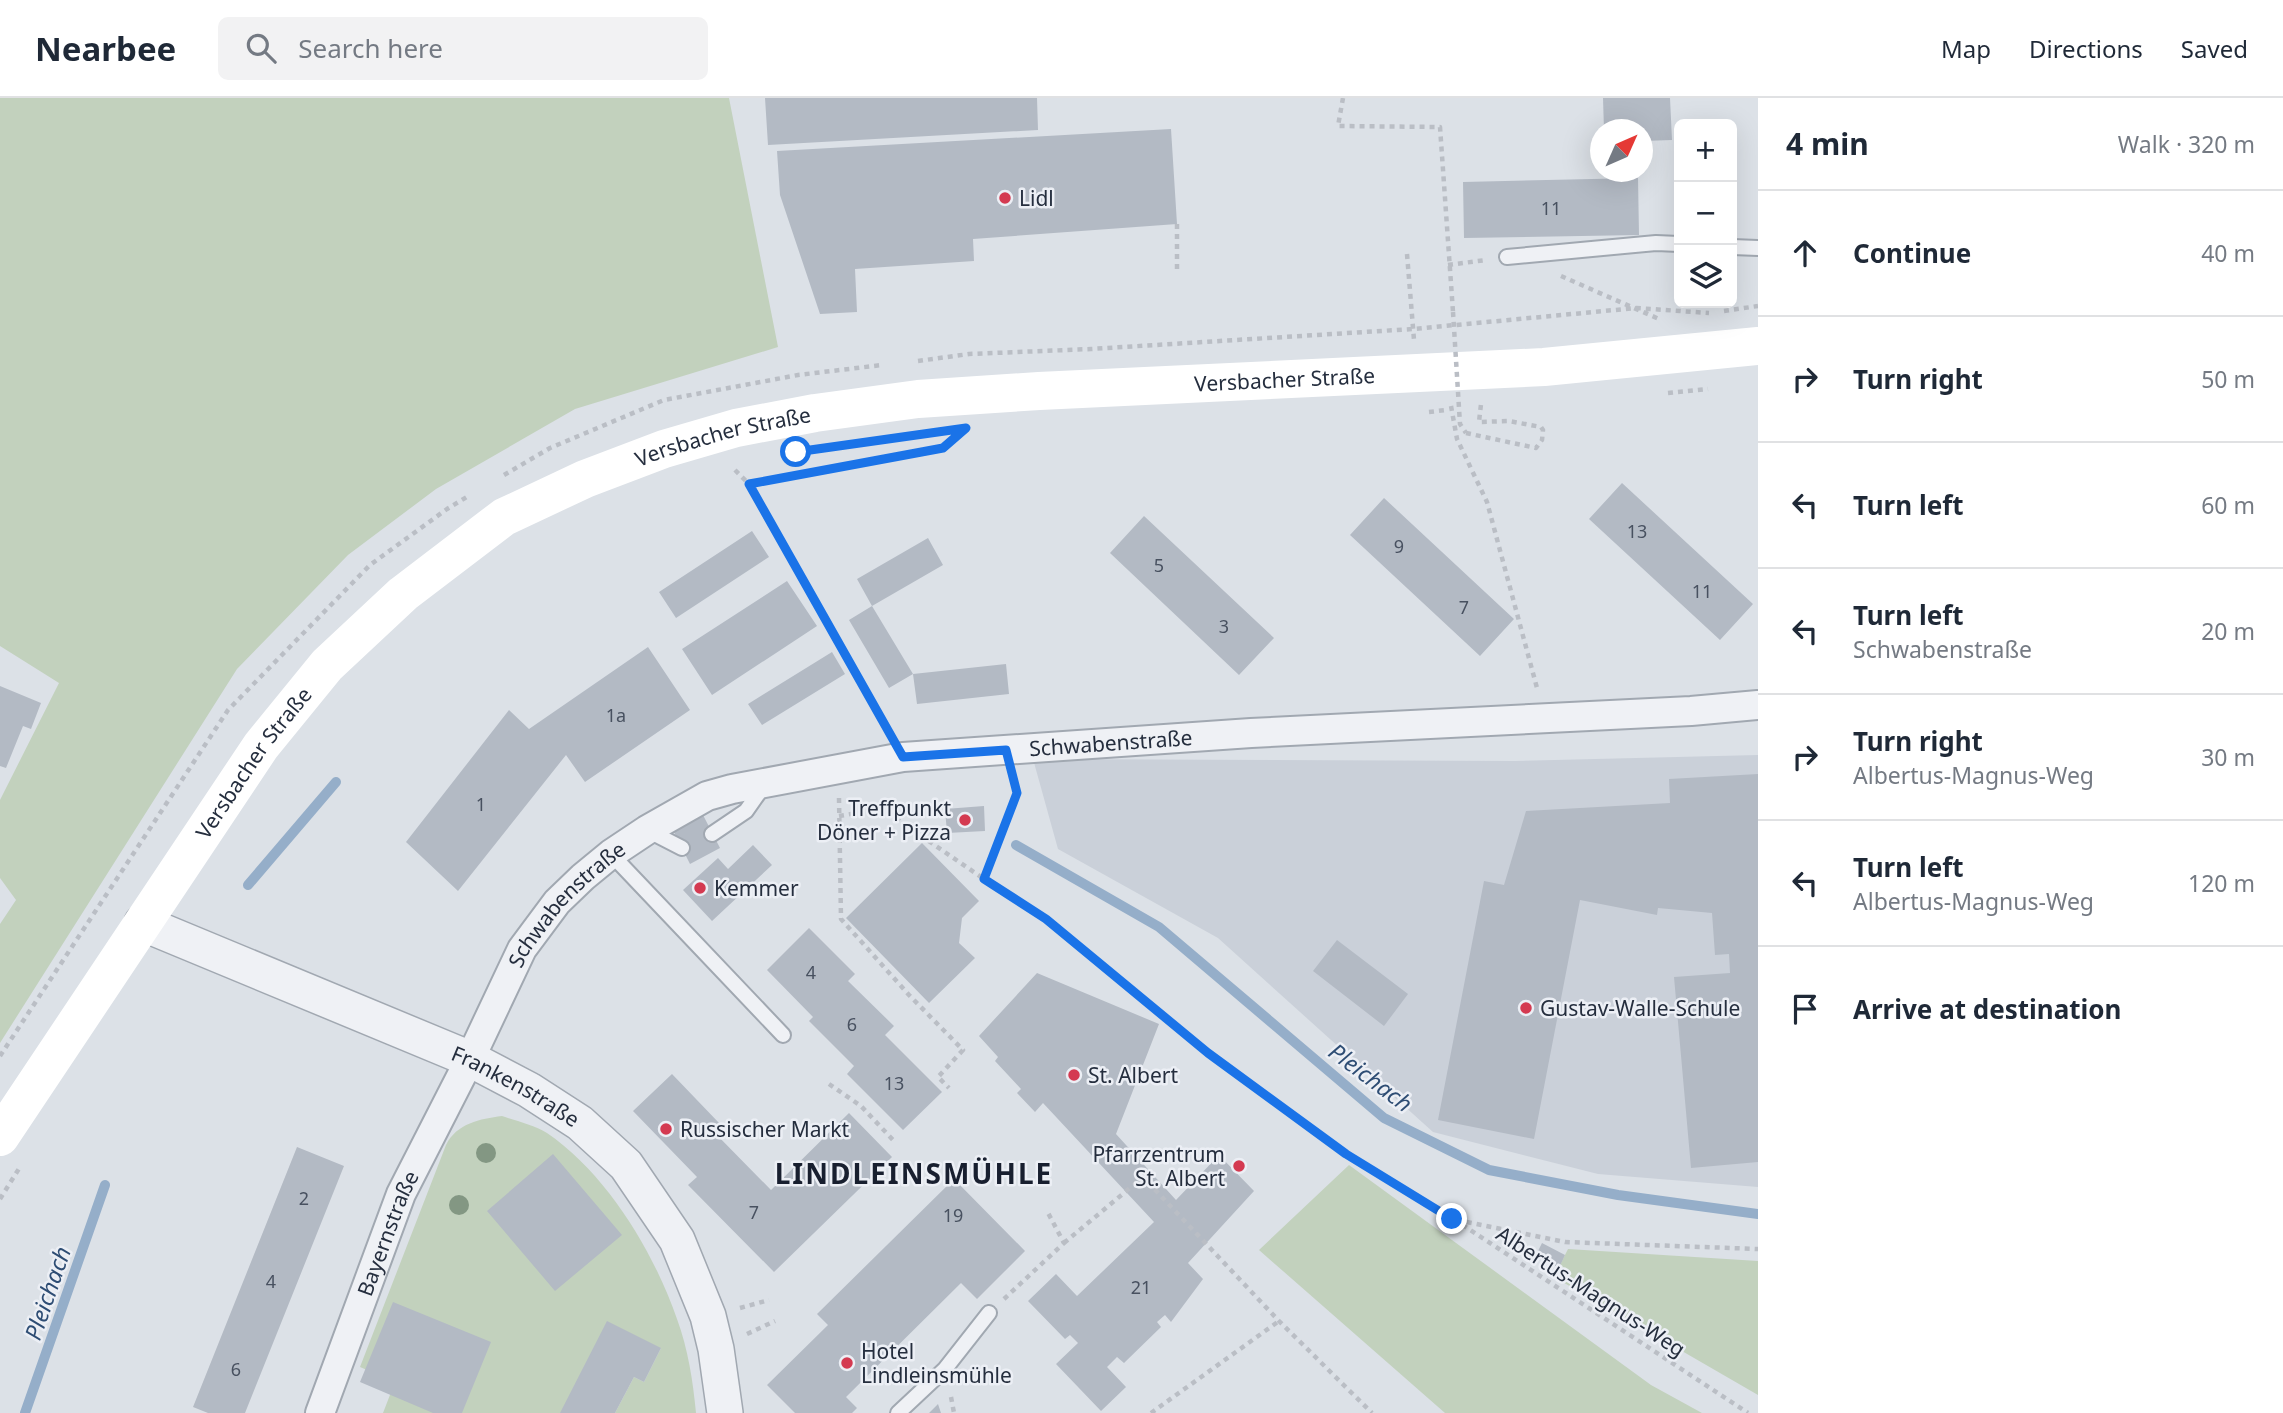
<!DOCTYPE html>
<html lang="en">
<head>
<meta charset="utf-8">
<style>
	:root { --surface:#fff; --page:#f2f2f3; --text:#1f2937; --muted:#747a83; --line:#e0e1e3 }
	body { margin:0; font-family:"Noto Sans",sans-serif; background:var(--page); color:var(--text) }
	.controls { position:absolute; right:21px; top:21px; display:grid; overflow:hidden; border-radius:10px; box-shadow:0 7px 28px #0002 }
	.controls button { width:63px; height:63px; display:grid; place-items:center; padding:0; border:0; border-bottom:2px solid var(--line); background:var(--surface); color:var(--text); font:35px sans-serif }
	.compass { position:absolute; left:1590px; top:21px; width:63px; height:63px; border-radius:50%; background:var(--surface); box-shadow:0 7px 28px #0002; rotate:45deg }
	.stop { position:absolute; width:21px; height:21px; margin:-16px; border:5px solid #1a73e8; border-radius:50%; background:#fff }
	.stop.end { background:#1a73e8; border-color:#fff; box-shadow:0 2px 7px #0008 }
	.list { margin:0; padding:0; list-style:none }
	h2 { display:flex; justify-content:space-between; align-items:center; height:91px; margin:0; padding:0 28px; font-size:30px }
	h2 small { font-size:23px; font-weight:400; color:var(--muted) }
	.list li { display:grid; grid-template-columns:46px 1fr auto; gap:21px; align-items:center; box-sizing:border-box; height:126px; padding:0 28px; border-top:2px solid var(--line) }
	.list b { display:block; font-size:26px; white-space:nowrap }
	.list p { margin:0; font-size:23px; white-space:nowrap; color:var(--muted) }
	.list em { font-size:23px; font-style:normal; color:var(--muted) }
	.icon { flex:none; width:38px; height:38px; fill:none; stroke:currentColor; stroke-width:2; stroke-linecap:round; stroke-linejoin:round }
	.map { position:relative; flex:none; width:1758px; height:1315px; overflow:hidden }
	header { display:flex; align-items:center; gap:42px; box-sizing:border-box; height:98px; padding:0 35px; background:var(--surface); border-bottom:2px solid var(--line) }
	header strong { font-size:33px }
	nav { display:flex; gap:38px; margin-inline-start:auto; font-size:24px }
	.search { width:490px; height:63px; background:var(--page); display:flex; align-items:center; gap:18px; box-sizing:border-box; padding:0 24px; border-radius:10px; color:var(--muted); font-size:26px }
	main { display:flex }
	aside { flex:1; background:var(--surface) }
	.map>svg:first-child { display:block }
	.built { fill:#cad0d9 }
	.green { fill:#c2d1bd }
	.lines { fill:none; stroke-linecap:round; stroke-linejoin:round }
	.stream { stroke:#95aec9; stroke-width:10 }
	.building { fill:#b3bac4 }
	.service-casing { stroke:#a1a8b1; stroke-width:18 }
	.minor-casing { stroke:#a1a8b1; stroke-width:32 }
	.tertiary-casing { stroke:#a1a8b1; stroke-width:38 }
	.path { stroke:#babec5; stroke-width:4.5; stroke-dasharray:5 5; stroke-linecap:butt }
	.service { stroke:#eff1f5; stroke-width:14 }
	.minor { stroke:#eff1f5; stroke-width:28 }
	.tertiary { stroke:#eff1f5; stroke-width:35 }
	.secondary { stroke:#fff; stroke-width:38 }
	.path-bridge { stroke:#babec5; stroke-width:4.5; stroke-dasharray:5 5; stroke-linecap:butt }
	.tree { fill:#839783 }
	.route { stroke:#1a73e8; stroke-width:9 }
	.poi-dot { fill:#d43a51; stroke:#eceff5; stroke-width:2.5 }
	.labels { text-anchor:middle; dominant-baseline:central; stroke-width:5; stroke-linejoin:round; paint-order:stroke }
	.number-label { font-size:18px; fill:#485160 }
	.poi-label { font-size:21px; fill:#252e3e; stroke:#eceff5; text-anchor:start }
	.street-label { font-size:21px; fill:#252e3e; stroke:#eceff5 }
	.water-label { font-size:23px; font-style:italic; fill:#2e4d74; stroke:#eceff5 }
	.district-label { font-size:28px; font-weight:bold; letter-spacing:2px; fill:#181f2f; stroke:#eceff5 }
</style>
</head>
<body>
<header>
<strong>Nearbee</strong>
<div class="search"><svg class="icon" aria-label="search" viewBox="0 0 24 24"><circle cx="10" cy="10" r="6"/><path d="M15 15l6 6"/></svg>Search here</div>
<nav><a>Map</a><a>Directions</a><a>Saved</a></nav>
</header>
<main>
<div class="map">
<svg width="1758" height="1315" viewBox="0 0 1758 1315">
	<rect width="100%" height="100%" fill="#dce1e7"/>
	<!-- built -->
	<path class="built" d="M 1758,657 L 1758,1089 L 1598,1076 L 1433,1034 L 1218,840 L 1058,751 L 1033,661 L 1515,663 Z"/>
	<!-- green -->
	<path class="green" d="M 0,0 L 729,0 L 778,249 L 575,311 L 436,391 L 348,457 L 237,571 L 0,945 L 0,826 L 16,802 L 0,780 L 0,702 L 59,585 L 0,548 Z
		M 502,1018 C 516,1023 534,1027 547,1035 C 606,1075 654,1154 677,1221 C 688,1251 693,1283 696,1315 L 615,1315 L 634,1279 L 644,1284 L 661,1250 L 560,1315 L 383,1315 L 395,1284 L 360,1269 L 446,1047 C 457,1025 480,1021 502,1018 Z
		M 1349,1067 L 1651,1287 L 1702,1315 L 1445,1315 L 1259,1152 Z
		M 1568,1151 L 1758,1163 L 1758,1297 L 1554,1179 Z"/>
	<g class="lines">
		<!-- stream -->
		<path class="stream" d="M 1016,747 L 1159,829 L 1384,1020 L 1489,1072 L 1618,1097 L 1758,1116
			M 248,787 L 336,684
			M 25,1315 L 105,1087"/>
	</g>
	<!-- building -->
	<path class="building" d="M 765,0 L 1037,0 L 1038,32 L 768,47 Z
		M 1603,0 L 1670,0 L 1672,42 L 1643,43 L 1643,32 L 1604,32 Z
		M 1171,31 L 1177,126 L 973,141 L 974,163 L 855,171 L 857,214 L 820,216 L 780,97 L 777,53 Z
		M 1638,80 L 1639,137 L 1464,140 L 1463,84 Z
		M 1622,385 L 1753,506 L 1720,542 L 1589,421 Z
		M 1384,400 L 1514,521 L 1480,558 L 1350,437 Z
		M 1144,418 L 1274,540 L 1239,577 L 1110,455 Z
		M 752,433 L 769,459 L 676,520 L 659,494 Z
		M 928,440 L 943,467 L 872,508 L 913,576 L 889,590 L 849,522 L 872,508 L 857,481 Z
		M 787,483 L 817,528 L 712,597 L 682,551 Z
		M 648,549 L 690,612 L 585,684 L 566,657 L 458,793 L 406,744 L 509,612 L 529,631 Z
		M 832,554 L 845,576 L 762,627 L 748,606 Z
		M 1006,566 L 1009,596 L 917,606 L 913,576 Z
		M 0,588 L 41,605 L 31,631 L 23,628 L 6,670 L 0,668 Z
		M 1758,676 L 1758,1064 L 1691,1070 L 1674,879 L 1730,875 L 1729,856 L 1715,857 L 1712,815 L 1658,810 L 1657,817 L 1580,802 L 1534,1041 L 1438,1022 L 1484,783 L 1504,787 L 1526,713 L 1670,705 L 1669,681 Z
		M 984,708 L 985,733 L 947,735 L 945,711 Z
		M 703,717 L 720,750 L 690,766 L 673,732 Z
		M 922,745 L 979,803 L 962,820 L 959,845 L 975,860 L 929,905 L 846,820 Z
		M 753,747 L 772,767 L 712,823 L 683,792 L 718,760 L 728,771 Z
		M 809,830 L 855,876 L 848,883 L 894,928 L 885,937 L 942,994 L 903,1032 L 847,976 L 854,968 L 809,923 L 813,919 L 767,872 Z
		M 1337,842 L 1408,896 L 1384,928 L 1313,873 Z
		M 1037,875 L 1159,926 L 1116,1036 L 1176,1102 L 1219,1057 L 1254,1093 L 1188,1165 L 1203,1181 L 1171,1224 L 1165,1217 L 1157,1224 L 1161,1229 L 1124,1265 L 1117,1259 L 1107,1269 L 1126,1289 L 1101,1313 L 1056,1266 L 1078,1245 L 1070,1237 L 1065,1241 L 1028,1203 L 1056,1176 L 1077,1198 L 1154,1124 L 1043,1005 L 1035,1014 L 1017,995 L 1021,991 L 995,963 L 998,959 L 979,938 Z
		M 672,976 L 720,1026 L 713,1033 L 771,1092 L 849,1015 L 892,1059 L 774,1174 L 688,1087 L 697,1079 L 633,1013 Z
		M 297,1049 L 344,1068 L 245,1315 L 208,1315 L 193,1309 Z
		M 553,1056 L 622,1137 L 555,1193 L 487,1113 Z
		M 954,1081 L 1025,1153 L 977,1201 L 961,1185 L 846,1299 L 857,1310 L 852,1315 L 795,1315 L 767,1287 L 828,1227 L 817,1216 Z
		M 1542,1145 L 1565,1157 L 1559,1170 L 1536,1157 Z
		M 393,1204 L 491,1244 L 462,1315 L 433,1315 L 360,1284 Z
		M 607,1223 L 661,1250 L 644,1284 L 634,1279 L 615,1315 L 560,1315 Z
		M 938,1306 L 941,1315 L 929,1315 Z"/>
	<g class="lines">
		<!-- service casing -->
		<g class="service-casing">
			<path id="service" d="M 1732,149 L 1758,150
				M 1507,159 L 1656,145 L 1679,146
				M 647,732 L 682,750
				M 712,736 L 746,713 L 765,686
				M 611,756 L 783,937
				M 898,1315 L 945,1271 L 989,1215"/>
		</g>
		<!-- minor casing -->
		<g class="minor-casing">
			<g id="minor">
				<path id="s1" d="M 320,1315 L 401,1096 L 470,961 L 522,851 L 557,804 L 583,779 L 611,756 L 647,732 L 707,698 L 732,691 L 903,659 L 1251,635 L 1691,613 L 1758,607"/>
			</g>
		</g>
		<!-- tertiary casing -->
		<g class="tertiary-casing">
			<g id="tertiary">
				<path id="s2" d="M 142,825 L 470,961 L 529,992 L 580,1025 L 626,1067 L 677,1142 L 708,1218 L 716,1251 L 725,1315"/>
			</g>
		</g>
		<!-- path -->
		<path class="path" d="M 1343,0 L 1338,28 L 1440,29 L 1453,214
			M 1177,126 L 1177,172
			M 1407,156 L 1414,242
			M 1448,167 L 1486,162
			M 1561,178 L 1659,221
			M 1724,213 L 1758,208
			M 918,263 L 969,256 L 1091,251 L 1413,231 L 1636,210 L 1709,215
			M 1668,295 L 1708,291
			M 1451,308 L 1457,341 L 1487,404 L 1537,590
			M 1429,314 L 1446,312
			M 1466,335 L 1536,350 L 1542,342 L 1543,332 L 1541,329 L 1509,323 L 1479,324 L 1481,306
			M 735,372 L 749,386 L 943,350 L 962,334
			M 504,377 L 550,350 L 664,302 L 798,277 L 882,267
			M 749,386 L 888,632
			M 1013,679 L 1017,695 L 984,781 L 1046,821 L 1208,955 L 1346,1056 L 1452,1120 L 1748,1315
			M 839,700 L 841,821 L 909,897 L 963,952 L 938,979 L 949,990
			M 839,718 L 882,711 L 984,781
			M 0,958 L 228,612 L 370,467 L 447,411 L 470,397
			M 829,986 L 861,1008 L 894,1043
			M 0,1101 L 20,1069
			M 1457,1122 L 1565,1144 L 1758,1151
			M 1064,1145 L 1143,1079 L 1279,1223 L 1372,1315
			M 1004,1201 L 1064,1145 L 1047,1113
			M 740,1210 L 769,1202
			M 747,1236 L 775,1223
			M 951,1299 L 954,1315
			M 1151,1315 L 1279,1223"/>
		<!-- service -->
		<use href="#service" class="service"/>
		<!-- minor -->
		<use href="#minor" class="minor"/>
		<!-- tertiary -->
		<use href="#tertiary" class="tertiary"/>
		<!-- secondary -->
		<path class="secondary" id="s3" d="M 0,1039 L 261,648 L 327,567 L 403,496 L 504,419 L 585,381 L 664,351 L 736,330 L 815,315 L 918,301 L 1039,293 L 1544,269 L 1758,248"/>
		<!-- path-bridge -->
		<path class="path-bridge" d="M 1453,214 L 1460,326 L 1466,335"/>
	</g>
	<!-- trees -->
	<g class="tree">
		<circle cx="486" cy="1055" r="10"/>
		<circle cx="459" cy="1107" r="10"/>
	</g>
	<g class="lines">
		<!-- route -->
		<path class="route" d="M 796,354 L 966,330 L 943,350 L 749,386 L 903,659 L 1006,652 L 1017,695 L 984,781 L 1046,821 L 1208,955 L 1346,1056 L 1452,1121"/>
	</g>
	<!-- markers -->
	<g class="poi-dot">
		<circle cx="1005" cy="100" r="7"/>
		<circle cx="965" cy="722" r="7"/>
		<circle cx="700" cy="790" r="7"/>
		<circle cx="1526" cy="910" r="7"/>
		<circle cx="1074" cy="977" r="7"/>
		<circle cx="666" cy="1031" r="7"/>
		<circle cx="1239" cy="1068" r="7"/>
		<circle cx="847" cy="1265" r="7"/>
	</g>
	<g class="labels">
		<!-- number labels -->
		<g class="number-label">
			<text x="1551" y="110">11</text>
			<text x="1637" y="433">13</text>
			<text x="1399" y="448">9</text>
			<text x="1159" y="467">5</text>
			<text x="1702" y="493">11</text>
			<text x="1464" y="509">7</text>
			<text x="1224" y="528">3</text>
			<text x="616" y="617">1a</text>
			<text x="481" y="706">1</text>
			<text x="811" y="874">4</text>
			<text x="852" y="926">6</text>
			<text x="894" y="985">13</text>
			<text x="304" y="1100">2</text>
			<text x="754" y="1114">7</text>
			<text x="953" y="1117">19</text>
			<text x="271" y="1183">4</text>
			<text x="1141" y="1189">21</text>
			<text x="236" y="1271">6</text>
		</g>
		<!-- poi labels -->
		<g class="poi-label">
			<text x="1019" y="100">Lidl</text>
			<text x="951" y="710" text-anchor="end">Treffpunkt<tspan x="951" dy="24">Döner + Pizza</tspan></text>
			<text x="714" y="790">Kemmer</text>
			<text x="1540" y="910">Gustav-Walle-Schule</text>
			<text x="1088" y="977">St. Albert</text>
			<text x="680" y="1031">Russischer Markt</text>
			<text x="1225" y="1056" text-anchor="end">Pfarrzentrum<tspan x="1225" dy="24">St. Albert</tspan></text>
			<text x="861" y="1253">Hotel<tspan x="861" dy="24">Lindleinsmühle</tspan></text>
		</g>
		<!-- street labels -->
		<g class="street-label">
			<text stroke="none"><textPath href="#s3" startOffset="1606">Versbacher Straße</textPath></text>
			<text stroke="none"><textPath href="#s3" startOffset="1040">Versbacher Straße</textPath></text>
			<text stroke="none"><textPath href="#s1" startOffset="1158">Schwabenstraße</textPath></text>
			<text stroke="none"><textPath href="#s3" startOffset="452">Versbacher Straße</textPath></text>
			<text stroke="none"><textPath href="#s1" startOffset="570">Schwabenstraße</textPath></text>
			<text stroke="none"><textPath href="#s2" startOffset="408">Frankenstraße</textPath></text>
			<text stroke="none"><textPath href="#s1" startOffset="192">Bayernstraße</textPath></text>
			<text transform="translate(1591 1193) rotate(33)">Albertus-Magnus-Weg</text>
		</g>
		<!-- water labels -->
		<g class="water-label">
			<text transform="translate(1371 979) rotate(37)">Pleichach</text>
			<text transform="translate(47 1195) rotate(-71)">Pleichach</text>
		</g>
		<!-- district labels -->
		<g class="district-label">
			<text x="914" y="1075">LINDLEINSMÜHLE</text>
		</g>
	</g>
</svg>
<div class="controls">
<button>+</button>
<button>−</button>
<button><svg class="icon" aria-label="layers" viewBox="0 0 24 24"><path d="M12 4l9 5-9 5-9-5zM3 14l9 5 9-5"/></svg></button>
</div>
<svg class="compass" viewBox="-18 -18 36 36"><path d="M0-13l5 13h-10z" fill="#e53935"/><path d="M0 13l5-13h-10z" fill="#747a83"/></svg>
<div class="stop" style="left:796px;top:354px"></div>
<div class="stop end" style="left:1452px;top:1121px"></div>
</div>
<aside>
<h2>4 min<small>Walk · 320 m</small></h2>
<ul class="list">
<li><svg class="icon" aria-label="ahead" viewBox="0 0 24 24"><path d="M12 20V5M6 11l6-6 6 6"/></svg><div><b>Continue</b></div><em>40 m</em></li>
<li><svg class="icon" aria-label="right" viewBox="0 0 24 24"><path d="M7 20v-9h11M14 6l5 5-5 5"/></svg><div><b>Turn right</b></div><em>50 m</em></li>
<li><svg class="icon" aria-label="left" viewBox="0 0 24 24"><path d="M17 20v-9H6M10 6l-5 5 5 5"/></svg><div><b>Turn left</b></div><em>60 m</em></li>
<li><svg class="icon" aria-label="left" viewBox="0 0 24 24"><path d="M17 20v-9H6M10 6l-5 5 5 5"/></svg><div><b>Turn left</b><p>Schwabenstraße</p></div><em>20 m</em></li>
<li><svg class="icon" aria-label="right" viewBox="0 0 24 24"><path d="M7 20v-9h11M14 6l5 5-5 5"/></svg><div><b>Turn right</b><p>Albertus-Magnus-Weg</p></div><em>30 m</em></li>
<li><svg class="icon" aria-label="left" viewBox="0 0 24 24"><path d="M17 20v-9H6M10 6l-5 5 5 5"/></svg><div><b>Turn left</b><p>Albertus-Magnus-Weg</p></div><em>120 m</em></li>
<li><svg class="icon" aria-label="arrive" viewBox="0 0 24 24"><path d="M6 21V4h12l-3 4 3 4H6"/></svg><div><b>Arrive at destination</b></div></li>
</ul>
</aside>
</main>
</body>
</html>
